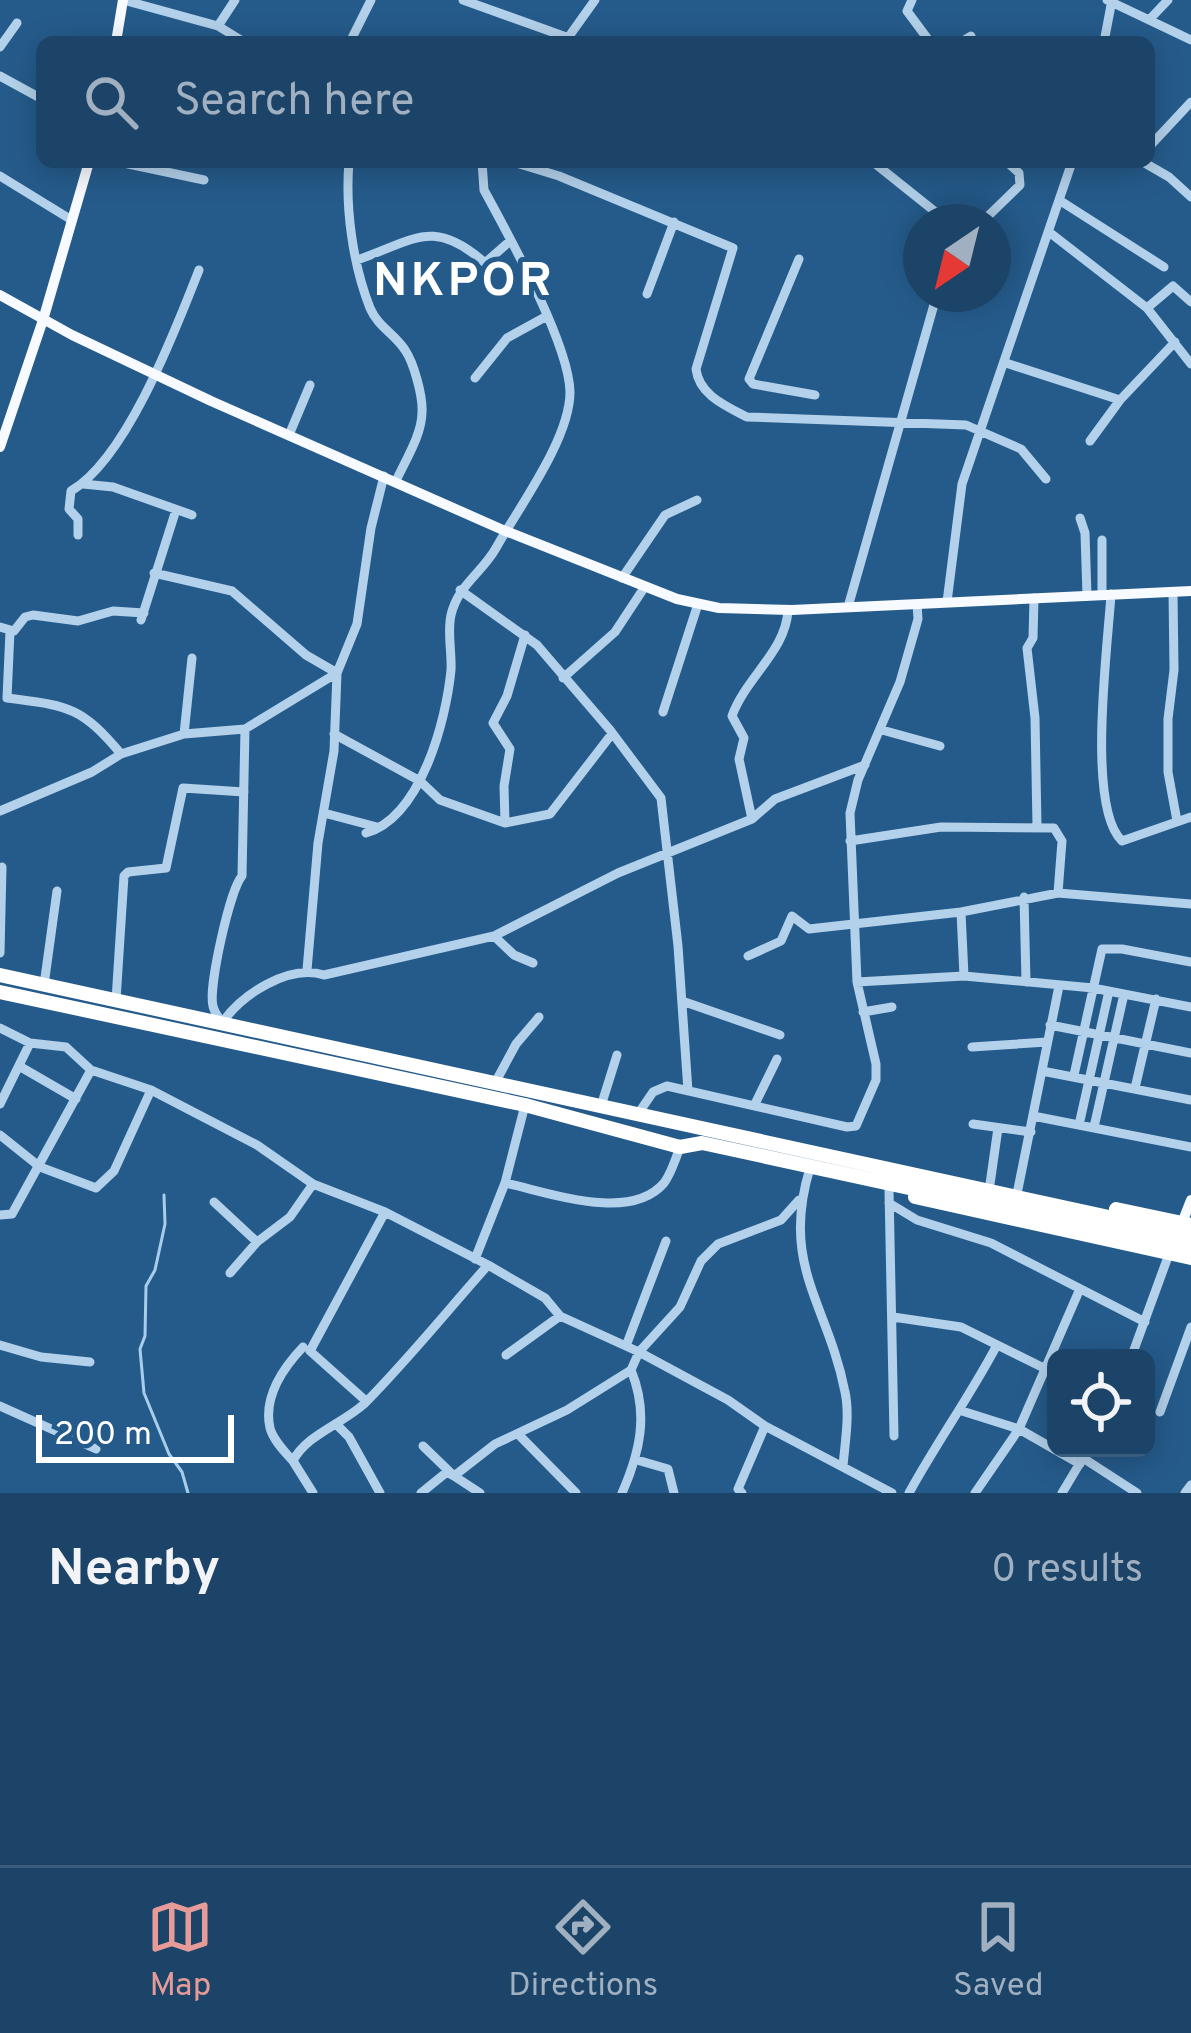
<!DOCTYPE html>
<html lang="en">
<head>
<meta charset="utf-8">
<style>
	:root { --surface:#1c4468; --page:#294e71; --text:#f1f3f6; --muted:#a0b0c0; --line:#3a5c7c; --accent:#e69b98 }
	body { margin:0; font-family:Overpass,sans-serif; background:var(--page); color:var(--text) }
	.controls { position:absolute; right:36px; bottom:36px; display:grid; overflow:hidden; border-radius:18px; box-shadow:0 6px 30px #0003 }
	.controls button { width:108px; height:108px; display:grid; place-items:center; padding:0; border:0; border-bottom:3px solid var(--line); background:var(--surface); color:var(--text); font:60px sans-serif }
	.compass { position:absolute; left:903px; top:204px; width:108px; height:108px; border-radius:50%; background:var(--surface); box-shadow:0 6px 30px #0003; rotate:215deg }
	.scale { position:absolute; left:36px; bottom:30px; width:198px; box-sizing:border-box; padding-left:12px; border:6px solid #fff; border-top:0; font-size:33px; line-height:42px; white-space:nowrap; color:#fff; -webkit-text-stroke:9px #255b8b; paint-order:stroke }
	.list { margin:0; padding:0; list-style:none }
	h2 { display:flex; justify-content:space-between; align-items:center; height:156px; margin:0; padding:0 48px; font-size:51px }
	h2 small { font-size:39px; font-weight:400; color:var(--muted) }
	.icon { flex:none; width:66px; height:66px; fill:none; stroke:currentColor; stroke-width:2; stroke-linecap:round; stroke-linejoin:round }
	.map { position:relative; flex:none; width:1191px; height:1493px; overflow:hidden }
	.search { position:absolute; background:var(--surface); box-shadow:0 6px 30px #0003; left:36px; right:36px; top:36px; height:132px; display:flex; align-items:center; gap:30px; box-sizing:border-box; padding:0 42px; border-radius:18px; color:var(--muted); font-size:45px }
	.sheet { height:372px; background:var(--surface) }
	nav { display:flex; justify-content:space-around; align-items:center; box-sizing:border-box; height:168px; border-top:3px solid var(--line); background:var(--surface); font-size:33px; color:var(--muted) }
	nav a { display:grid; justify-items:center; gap:6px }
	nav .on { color:var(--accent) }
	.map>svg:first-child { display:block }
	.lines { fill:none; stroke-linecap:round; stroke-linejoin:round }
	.stream { stroke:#a7cdeb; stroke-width:3 }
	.minor { stroke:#b3d1ea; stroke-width:9 }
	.major { stroke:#f7fafe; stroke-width:10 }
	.highway { stroke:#fff; stroke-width:14 }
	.labels { text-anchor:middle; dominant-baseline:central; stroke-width:10; stroke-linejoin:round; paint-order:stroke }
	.district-label { font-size:48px; font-weight:bold; letter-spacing:3px; fill:#fff; stroke:#255b8b }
</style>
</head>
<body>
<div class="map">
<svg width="1191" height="1493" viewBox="0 0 1191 1493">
	<rect width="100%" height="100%" fill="#255b8b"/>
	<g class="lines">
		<!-- stream -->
		<path class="stream" d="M 164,1195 L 165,1224 L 155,1270 L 146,1286 L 145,1336 L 140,1349 L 144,1393 L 169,1454 L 182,1472 L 188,1493"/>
		<!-- minor -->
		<path class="minor" d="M 123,0 L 218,26 L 244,42
			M 463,0 L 569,38
			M 912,0 L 907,11 L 930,42
			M 1107,0 L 1191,40
			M 1149,20 L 1168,0
			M 218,26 L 235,0
			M 350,42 L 371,0
			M 565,42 L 595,0
			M 961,42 L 971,36
			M 1104,42 L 1112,0
			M 0,47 L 17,23
			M 0,76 L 42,99
			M 1149,147 L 1191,102
			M 119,162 L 204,180
			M 349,162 C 345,208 353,265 370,308 C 378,327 395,334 405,350 C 414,363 423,397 422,412 C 422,435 405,461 396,481
			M 513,162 L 559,176 L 733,248 L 696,369 C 699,395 726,406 747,417 L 966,425 L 1021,449 L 1046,479
			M 873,162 L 948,222
			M 1143,162 L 1169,177 L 1191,197
			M 0,176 L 70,219
			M 1059,200 L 1164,267
			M 982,222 L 1020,185 L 1019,173 L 1007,162
			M 1049,232 L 1147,308 L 1191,364
			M 799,259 L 749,379 L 753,384 L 815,395
			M 357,260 C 415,240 433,217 485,263 L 509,242
			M 647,294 L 674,222
			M 1147,308 L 1173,286 L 1191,302
			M 1006,363 L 1120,400
			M 475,378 L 507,338 L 547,316
			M 289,435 L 310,385
			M 1090,441 L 1120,400 L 1175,342
			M 83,484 L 113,487 L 192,515
			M 1080,518 L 1085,533 L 1087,596
			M 78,535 L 78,519 L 69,509 L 71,491 C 127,458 175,331 199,270
			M 154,573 L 232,591 L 306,655 L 337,673
			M 622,578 L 665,515 L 697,500
			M 460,590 L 537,645 L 610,730 L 661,798 L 678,946 L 688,1091
			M 1173,592 L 1174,670 L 1168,719 L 1168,772 L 1177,821
			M 1111,594 C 1108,645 1086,807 1122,841 L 1191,817
			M 1102,595 L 1102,540
			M 1034,598 L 1033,638 L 1027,648 L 1035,718 L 1037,826
			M 947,602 L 962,484 L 1072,162
			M 848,607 L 937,294
			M 141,620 L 176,510
			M 0,627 L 14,631 L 25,617 L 33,615 L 78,621 L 113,611 L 144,613
			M 10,631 L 7,698 C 67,706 80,705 121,754
			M 563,678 L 615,632 L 644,588
			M 663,712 L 698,604
			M 245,729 L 242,876 C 230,889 208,988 213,1006 C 214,1012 219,1018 222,1023 C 242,994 289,964 324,975 L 494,936 L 618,873 L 752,819 L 775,799 L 865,765
			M 882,730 L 940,746
			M 184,734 L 192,658
			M 334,734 L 420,781 L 440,800 L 505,823 L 550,814 L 611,735
			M 0,811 L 92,772 L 121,754 L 184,734 L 245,729 L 337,673
			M 324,813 L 377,827
			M 752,819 L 739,759 L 744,738 L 732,716 C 746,677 786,651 788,610
			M 505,823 L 504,786 L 510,749 L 493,723 L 507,696 L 525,635
			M 366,833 C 421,817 446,721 451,670 C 452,652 447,633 451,615 C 458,585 482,573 496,548 C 519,507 570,439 570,392 C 569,344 509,236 484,190 L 482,162
			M 850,841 L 941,827 L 1054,828 L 1062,841 L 1058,893
			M 1024,897 L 1026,982
			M 961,912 L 964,976
			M 494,936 L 514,955 L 533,963
			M 0,953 L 2,867
			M 748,956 L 781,941 L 792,916 L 809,929 L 961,912 L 1058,893 L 1191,904
			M 307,970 L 318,843 L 334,751 L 337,673 L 357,624 L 371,528 L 384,476
			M 857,982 L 964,976 L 1093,988 L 1191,1007
			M 44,985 L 57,891
			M 116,1000 L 124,876 L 128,872 L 166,868 L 183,788 L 244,792
			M 682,1001 L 780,1035
			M 863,1012 L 892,1007
			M 1050,1025 L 1191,1053
			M 0,1028 L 30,1043 L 66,1047 L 91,1070 L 151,1090 L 257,1145 L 313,1184 L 385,1212 L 488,1265 L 545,1298 L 560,1316 L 639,1352 L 728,1400 L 765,1426 L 892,1493
			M 972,1047 L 1047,1042
			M 19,1066 L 76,1099
			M 1042,1071 L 1191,1100
			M 1074,1075 L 1102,949 L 1122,949 L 1191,962
			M 495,1083 L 516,1044 L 539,1017
			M 1135,1088 L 1156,999
			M 0,1104 L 30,1043
			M 755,1104 L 777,1059
			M 601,1106 L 617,1055
			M 638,1114 L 653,1092 L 667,1086 L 847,1127 L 856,1126 L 876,1080 L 876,1064 L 857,982 L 850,813 L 858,780 L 900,682 L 918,619 L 917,604
			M 1033,1116 L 1191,1147
			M 973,1124 L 1031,1132
			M 1079,1125 L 1109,991
			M 1094,1127 L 1124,994
			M 0,1135 L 40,1167 L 96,1188 L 114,1171 L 151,1090
			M 810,1168 C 780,1266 828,1304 845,1392 C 850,1415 845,1442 843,1466
			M 505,1183 C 548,1192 630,1223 664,1183 C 671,1174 676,1158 680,1147
			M 990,1184 L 998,1128
			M 1018,1189 L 1059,986
			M 889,1190 L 894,1436
			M 214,1202 L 257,1242
			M 889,1203 L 917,1220 L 991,1243 L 1145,1322
			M 0,1215 L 12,1214 L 91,1070
			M 475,1259 L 505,1183 L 525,1105
			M 230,1273 L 257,1242 L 290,1217 L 313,1184
			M 893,1317 L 961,1327 L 1056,1374
			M 0,1345 L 41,1357 L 90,1362
			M 626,1346 L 666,1241
			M 506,1355 L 560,1316
			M 1131,1358 L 1169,1254
			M 366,1401 L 310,1351 L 385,1212
			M 0,1406 L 96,1449
			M 962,1411 L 1019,1429 L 1080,1464
			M 1160,1412 L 1191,1327
			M 338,1426 L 349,1437 L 380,1493
			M 518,1434 L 576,1493
			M 423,1446 L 454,1476 L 480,1493
			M 1083,1458 L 1137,1493
			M 637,1460 L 668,1469 L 674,1493
			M 293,1461 C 285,1452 273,1440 270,1428 C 263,1397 284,1367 303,1347
			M 313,1493 L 293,1461 C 306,1435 342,1424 364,1404 C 406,1362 448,1310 488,1265
			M 421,1493 L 447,1472 L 454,1476 L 495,1444 L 567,1410 L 631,1370 L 639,1352 L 680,1307 L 701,1261 L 718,1244 L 781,1220 L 799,1200
			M 622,1493 C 640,1452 649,1414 631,1370
			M 742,1493 L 738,1489 L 765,1426
			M 909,1493 C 937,1442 970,1396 997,1345
			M 975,1493 L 1019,1429 L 1079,1291
			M 1062,1493 L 1089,1448
			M 1185,1493 L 1191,1485"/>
		<!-- major -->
		<path class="major" d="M 116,42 L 123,0
			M 0,295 L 72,335 L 211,401 L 503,530 L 677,599 L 719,608 L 792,610 L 1191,591
			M 0,447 L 43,320 L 89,162
			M 1182,1223 L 1191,1200"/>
		<!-- highway -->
		<path class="highway" d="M 0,975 L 1191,1235
			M 0,992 L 525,1105 L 680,1147 L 702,1143 L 1191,1249
			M 915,1197 L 1191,1258
			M 1116,1209 L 1191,1225"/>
	</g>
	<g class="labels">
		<!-- district labels -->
		<g class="district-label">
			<text x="464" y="283">NKPOR</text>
		</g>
	</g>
</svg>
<div class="controls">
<button><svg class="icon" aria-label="locate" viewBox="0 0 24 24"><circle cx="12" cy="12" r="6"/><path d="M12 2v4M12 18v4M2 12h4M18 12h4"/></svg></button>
</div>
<svg class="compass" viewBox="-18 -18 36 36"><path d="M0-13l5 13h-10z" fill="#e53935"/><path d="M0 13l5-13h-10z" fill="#a0b0c0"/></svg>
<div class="scale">200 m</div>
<div class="search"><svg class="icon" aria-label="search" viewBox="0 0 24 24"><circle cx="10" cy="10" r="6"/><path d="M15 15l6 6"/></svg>Search here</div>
</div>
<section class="sheet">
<h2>Nearby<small>0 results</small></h2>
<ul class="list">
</ul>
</section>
<nav>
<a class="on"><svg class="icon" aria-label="map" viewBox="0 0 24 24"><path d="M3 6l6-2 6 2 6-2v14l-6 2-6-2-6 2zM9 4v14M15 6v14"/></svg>Map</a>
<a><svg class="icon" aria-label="directions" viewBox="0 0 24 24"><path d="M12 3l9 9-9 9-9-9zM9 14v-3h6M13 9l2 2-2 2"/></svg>Directions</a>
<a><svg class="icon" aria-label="saved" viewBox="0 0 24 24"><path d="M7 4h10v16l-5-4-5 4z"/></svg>Saved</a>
</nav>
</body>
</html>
